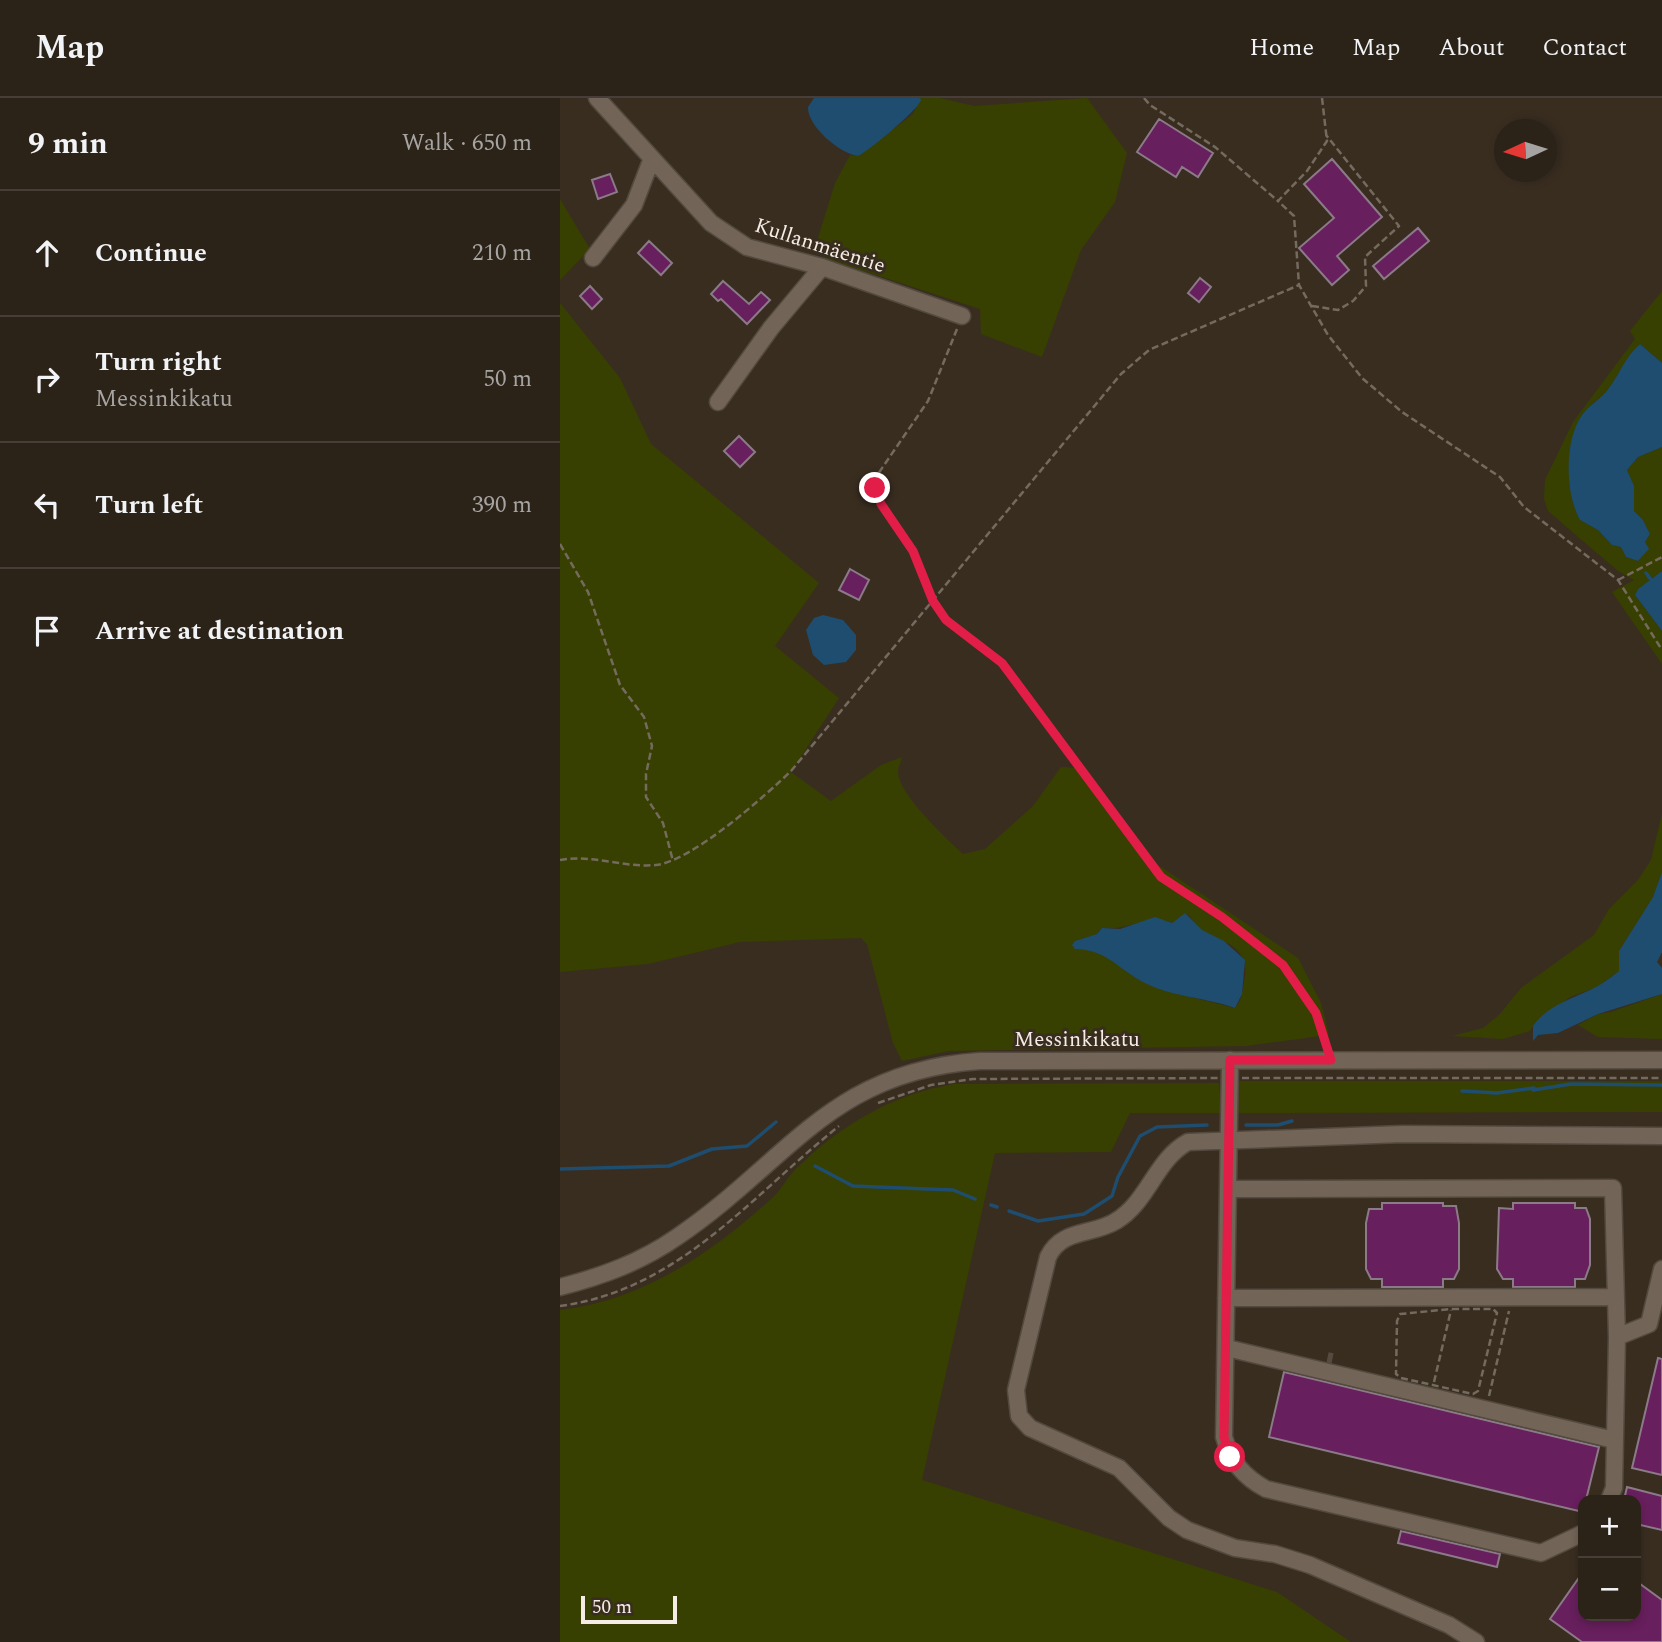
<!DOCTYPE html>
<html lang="en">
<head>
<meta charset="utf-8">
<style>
	:root { --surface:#2b2218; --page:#332a21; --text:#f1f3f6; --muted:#a6a4a2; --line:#473f37 }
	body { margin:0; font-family:Spectral,serif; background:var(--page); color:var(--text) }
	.controls { position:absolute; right:21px; bottom:21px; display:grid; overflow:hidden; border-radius:14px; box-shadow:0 4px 10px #0003 }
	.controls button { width:63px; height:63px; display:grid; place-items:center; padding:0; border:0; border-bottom:2px solid var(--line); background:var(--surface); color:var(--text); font:35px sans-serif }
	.compass { position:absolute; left:934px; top:21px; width:63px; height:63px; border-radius:50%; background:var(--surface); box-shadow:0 4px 10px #0003; rotate:266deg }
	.scale { position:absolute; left:21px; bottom:18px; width:96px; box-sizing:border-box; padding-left:7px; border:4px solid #f5ede5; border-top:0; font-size:19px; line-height:24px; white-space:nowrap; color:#f5ede5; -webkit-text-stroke:5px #392d20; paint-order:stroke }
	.stop { position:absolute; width:21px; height:21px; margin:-16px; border:5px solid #e11d48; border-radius:50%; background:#fff }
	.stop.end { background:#e11d48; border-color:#fff; box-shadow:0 2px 7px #0008 }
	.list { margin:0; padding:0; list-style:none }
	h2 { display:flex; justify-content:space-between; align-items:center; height:91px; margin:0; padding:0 28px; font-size:30px }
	h2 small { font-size:23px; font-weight:400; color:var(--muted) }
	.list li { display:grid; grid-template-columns:46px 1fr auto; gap:21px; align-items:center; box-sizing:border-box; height:126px; padding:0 28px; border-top:2px solid var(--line) }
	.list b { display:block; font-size:26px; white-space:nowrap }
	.list p { margin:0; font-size:23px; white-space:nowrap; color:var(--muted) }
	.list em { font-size:23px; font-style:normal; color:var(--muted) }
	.icon { flex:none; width:38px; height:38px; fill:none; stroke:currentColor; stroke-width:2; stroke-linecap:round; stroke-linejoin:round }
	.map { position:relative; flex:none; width:1102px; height:1544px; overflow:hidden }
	header { display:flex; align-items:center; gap:42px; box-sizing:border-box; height:98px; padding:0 35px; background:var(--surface); border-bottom:2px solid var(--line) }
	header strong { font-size:33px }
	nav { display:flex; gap:38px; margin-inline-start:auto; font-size:24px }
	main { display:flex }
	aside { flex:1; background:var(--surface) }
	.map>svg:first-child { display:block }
	.green { fill:#374000; fill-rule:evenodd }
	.water { fill:#1e4d6f }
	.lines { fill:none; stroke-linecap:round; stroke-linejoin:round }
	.stream { stroke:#1e4d6f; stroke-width:3.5 }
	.building { fill:#681f5d; stroke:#8b7a87; stroke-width:2 }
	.minor-tunnel { stroke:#554a3e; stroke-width:16; stroke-dasharray:16 8; stroke-linecap:butt }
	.minor-casing { stroke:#53493e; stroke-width:19 }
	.path { stroke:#746a5e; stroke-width:2.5; stroke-dasharray:7 3.5; stroke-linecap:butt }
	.minor { stroke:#726456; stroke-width:16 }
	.route { stroke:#e11d48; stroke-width:9 }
	.labels { text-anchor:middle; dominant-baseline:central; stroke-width:6; stroke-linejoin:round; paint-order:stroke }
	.street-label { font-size:21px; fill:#f5ede5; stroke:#392d20 }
</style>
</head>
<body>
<header>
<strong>Map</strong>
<nav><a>Home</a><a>Map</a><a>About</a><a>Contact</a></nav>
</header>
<main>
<aside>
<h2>9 min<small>Walk · 650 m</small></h2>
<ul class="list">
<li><svg class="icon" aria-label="ahead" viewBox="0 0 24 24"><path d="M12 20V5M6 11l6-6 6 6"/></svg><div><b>Continue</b></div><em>210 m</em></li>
<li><svg class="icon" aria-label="right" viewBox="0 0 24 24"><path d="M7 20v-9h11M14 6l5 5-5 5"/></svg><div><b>Turn right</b><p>Messinkikatu</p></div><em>50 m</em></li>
<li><svg class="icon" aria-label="left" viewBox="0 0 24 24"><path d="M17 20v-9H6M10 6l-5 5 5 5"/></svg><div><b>Turn left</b></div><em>390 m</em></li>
<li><svg class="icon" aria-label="arrive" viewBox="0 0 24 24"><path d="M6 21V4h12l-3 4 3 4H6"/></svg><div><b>Arrive at destination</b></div></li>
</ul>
</aside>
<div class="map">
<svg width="1102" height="1544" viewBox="0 0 1102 1544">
	<rect width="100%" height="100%" fill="#392d20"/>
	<!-- green -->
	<path class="green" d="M 360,0 L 380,0 L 414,8 L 527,0 L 567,55 L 555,104 L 521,152 L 482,259 L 421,236 L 420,211 L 264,160 L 257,143 L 275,85 L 290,57 L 298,58 L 353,16 Z
		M 0,101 L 30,151 L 0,182 Z
		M 1102,193 L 1102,265 L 1080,246 C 1065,260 1060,275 1049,290 C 1041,300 1029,307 1022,317 C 1005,342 1005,396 1020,422 L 1038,432 L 1052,447 L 1061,449 L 1066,459 L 1078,463 L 1088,451 L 1085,444 L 1090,436 L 1083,422 L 1074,413 L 1074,394 L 1067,372 L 1078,359 L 1102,349 L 1102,473 L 1078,491 L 1075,497 L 1102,533 L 1102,566 L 1052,494 L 1074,482 L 1058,473 L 988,413 L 984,401 L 985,382 L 1013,324 L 1075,241 L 1070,233 Z
		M 0,205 L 60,280 L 91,346 L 259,485 L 215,548 L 279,600 L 231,674 L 271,703 L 321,667 L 342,659 C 341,663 338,670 338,675 C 340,698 387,741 403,756 L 425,751 L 473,708 L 501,669 L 523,670 L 598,767 L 738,860 L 761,905 L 769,937 L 685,948 L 389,953 L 342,963 L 333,945 L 307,846 L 301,840 L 180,844 L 88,866 L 0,874 ZM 625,815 C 633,819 636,830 644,834 C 669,846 691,851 684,884 C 682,894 682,902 675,910 L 602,892 L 578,881 L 540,854 L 513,849 L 515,843 L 537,836 L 542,830 C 568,833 588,816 612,825 Z
		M 1102,716 L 1102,774 L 1093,799 L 1059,853 L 1059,873 L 1037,889 L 1010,899 L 973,928 L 970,933 L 943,941 L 892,938 L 923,930 L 940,916 L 961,890 L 1034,837 L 1049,811 L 1078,782 L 1091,762 Z
		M 1102,896 L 1102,941 L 1038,939 L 1018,927 L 1038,916 L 1051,914 Z
		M 676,983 L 1102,983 L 1102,1014 L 675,1015 Z
		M 659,985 L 662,1015 L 570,1015 L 551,1054 L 435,1055 L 362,1382 L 717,1494 L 791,1544 L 0,1544 L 0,1212 C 83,1202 148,1157 209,1103 C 219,1095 225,1083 233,1074 C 277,1029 332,996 394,986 Z"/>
	<!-- water -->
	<path class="water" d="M 254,0 L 360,0 L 361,2 C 358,12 309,53 298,58 C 280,56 247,28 248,9 Z
		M 1080,246 L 1102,265 L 1102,349 L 1078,359 L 1067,372 L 1074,388 L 1074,413 L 1083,422 L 1090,436 L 1085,444 L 1089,451 L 1078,463 L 1066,459 L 1061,449 L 1052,447 L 1038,432 L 1020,422 C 1005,396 1004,342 1022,317 C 1029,307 1041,301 1049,290 C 1060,275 1065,259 1080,246 Z
		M 1102,473 L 1102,533 L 1075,497 L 1078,491 Z
		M 263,517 L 283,522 L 296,537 L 296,552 L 286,564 L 264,567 L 253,557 L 246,532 L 254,520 Z
		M 1102,774 L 1102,854 L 1097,864 L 1102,870 L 1102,896 L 1038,916 L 998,935 L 978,937 L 973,943 L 973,928 C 987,908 1009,902 1030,892 C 1041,887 1050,880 1059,873 L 1059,853 L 1093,799 Z
		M 625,815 L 642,832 L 664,843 L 685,862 L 682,896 L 675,910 C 644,899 610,899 581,883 C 555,868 546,852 515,851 L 512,847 L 515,843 L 537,836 L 542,830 L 560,831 L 595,819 L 612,825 Z"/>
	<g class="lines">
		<!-- stream -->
		<path class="stream" d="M 1086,475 L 1092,483
			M 973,992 L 1011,986 L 1102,987
			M 902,993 L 937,995 L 974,990
			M 686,1027 L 718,1027 L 732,1023
			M 255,1068 L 293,1088 L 393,1092 L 415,1101
			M 0,1071 L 109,1068 L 152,1051 L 187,1048 L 216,1024
			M 431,1107 L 437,1109
			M 449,1113 L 478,1123 L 524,1116 L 552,1098 L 558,1079 L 580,1038 L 597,1029 L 647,1027"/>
	</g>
	<!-- building -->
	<path class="building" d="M 599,21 L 653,55 L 638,79 L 622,69 L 616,79 L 577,54 Z
		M 772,61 L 822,119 L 777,158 L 789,172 L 772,187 L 739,150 L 774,120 L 744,86 Z
		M 50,76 L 57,94 L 38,101 L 32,82 Z
		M 858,130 L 869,143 L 824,181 L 813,168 Z
		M 89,143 L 112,165 L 101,177 L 78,155 Z
		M 640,180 L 651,189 L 639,204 L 628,195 Z
		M 163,183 L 189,206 L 201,194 L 210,202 L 187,226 L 161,201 L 158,203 L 151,196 Z
		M 30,188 L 42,201 L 32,211 L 20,198 Z
		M 179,338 L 195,354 L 180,369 L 164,353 Z
		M 290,471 L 309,482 L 299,502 L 279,492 Z
		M 822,1105 L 883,1105 L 883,1108 L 896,1108 L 899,1125 L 899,1171 L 894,1181 L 883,1181 L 883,1189 L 822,1189 L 822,1181 L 811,1181 L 806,1171 L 806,1125 L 809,1111 L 822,1111 Z
		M 953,1105 L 1015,1105 L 1015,1110 L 1026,1110 L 1030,1121 L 1030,1167 L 1025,1181 L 1015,1181 L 1015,1189 L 953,1189 L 953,1181 L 943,1181 L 937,1171 L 939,1110 L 953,1111 Z
		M 1098,1260 L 1102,1261 L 1102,1377 L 1072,1370 Z
		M 724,1274 L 1039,1349 L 1026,1402 L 1023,1402 L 1023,1414 L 709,1339 Z
		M 1067,1389 L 1102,1398 L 1102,1432 L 1076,1426 L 1076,1402 L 1064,1402 Z
		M 841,1433 L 940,1456 L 937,1469 L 838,1445 Z
		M 1023,1474 L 1023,1518 L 1076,1518 L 1076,1483 L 1102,1502 L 1102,1544 L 1022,1544 L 990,1521 Z"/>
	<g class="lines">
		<!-- minor-tunnel -->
		<path class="minor-tunnel" d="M 767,1262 L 772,1263"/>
		<!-- minor casing -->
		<g class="minor-casing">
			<path id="minor" d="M 37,0 L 151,125 L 187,149 L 262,169 L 402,218
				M 33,160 L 74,107 L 92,60
				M 158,304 L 211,230 L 262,169
				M 670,962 L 664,1339 C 671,1364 684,1379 706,1391 L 981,1455 L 1023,1435
				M 670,1091 L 1053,1090 L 1057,1239 L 1089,1226 L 1102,1171
				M 0,1189 C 43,1178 81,1164 117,1139 C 229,1063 270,973 420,963 L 1102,962
				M 666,1200 L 1055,1199
				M 667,1250 L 1054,1342
				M 1049,1402 L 1054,1390 L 1057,1239
				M 916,1544 L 889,1527 L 750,1467 L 715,1456 L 675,1450 L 627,1432 L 609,1420 L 559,1370 L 470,1330 L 459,1318 L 456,1292 L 488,1159 C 502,1130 532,1138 556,1123 C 588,1104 596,1061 628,1044 L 843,1036 L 1102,1038"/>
		</g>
		<!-- path -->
		<path class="path" d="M 584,0 L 590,7 L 655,49 L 718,103
			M 762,0 L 767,43 L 747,73 L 718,103 L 734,118 L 739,187 L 768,237 L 802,280 L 842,314 L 940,379 L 964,409 L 1058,482 L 1102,552
			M 752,208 L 778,212 L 793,203 L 806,188 L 805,159 L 839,128 L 766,37
			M 397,231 L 368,303 L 318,376 L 315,390 L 321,406 L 353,453 L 373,503 L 385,522 L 442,565 L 601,779 L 662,819 L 723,867 L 756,915 L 767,949
			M 0,446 L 28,494 L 60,587 L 84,619 L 92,648 L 86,676 L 86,699 L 103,725 L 113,763
			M 1058,482 L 1102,459
			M 0,762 C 32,756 64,770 96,767 C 132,763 204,699 231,673 L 561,276 L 589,252 L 739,187
			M 682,980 L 1102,980
			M 318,1005 L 371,987 L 413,981 L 658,980
			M 0,1208 C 119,1192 191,1098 279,1028
			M 892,1211 L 933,1211 L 937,1215 L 918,1293 L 913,1296 L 841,1280 L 836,1276 L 837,1223 L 840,1216 Z
			M 874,1284 L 891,1212
			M 929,1298 L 949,1213"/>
		<!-- minor -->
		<use href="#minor" class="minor"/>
	</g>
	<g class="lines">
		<!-- route -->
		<path class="route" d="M 315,390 L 321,406 L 353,453 L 373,503 L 386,522 L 442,565 L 601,779 L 662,819 L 723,867 L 756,915 L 771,962 L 670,962 L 664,1339 L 670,1359"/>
	</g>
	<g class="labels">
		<!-- street labels -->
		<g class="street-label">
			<text transform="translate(260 148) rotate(18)">Kullanmäentie</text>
			<text x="517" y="942">Messinkikatu</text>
		</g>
	</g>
</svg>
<div class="controls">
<button>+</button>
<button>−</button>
</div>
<svg class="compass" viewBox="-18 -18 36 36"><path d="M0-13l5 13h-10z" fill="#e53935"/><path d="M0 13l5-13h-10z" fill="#a6a4a2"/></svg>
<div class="scale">50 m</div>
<div class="stop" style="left:670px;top:1359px"></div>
<div class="stop end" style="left:315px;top:390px"></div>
</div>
</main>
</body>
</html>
